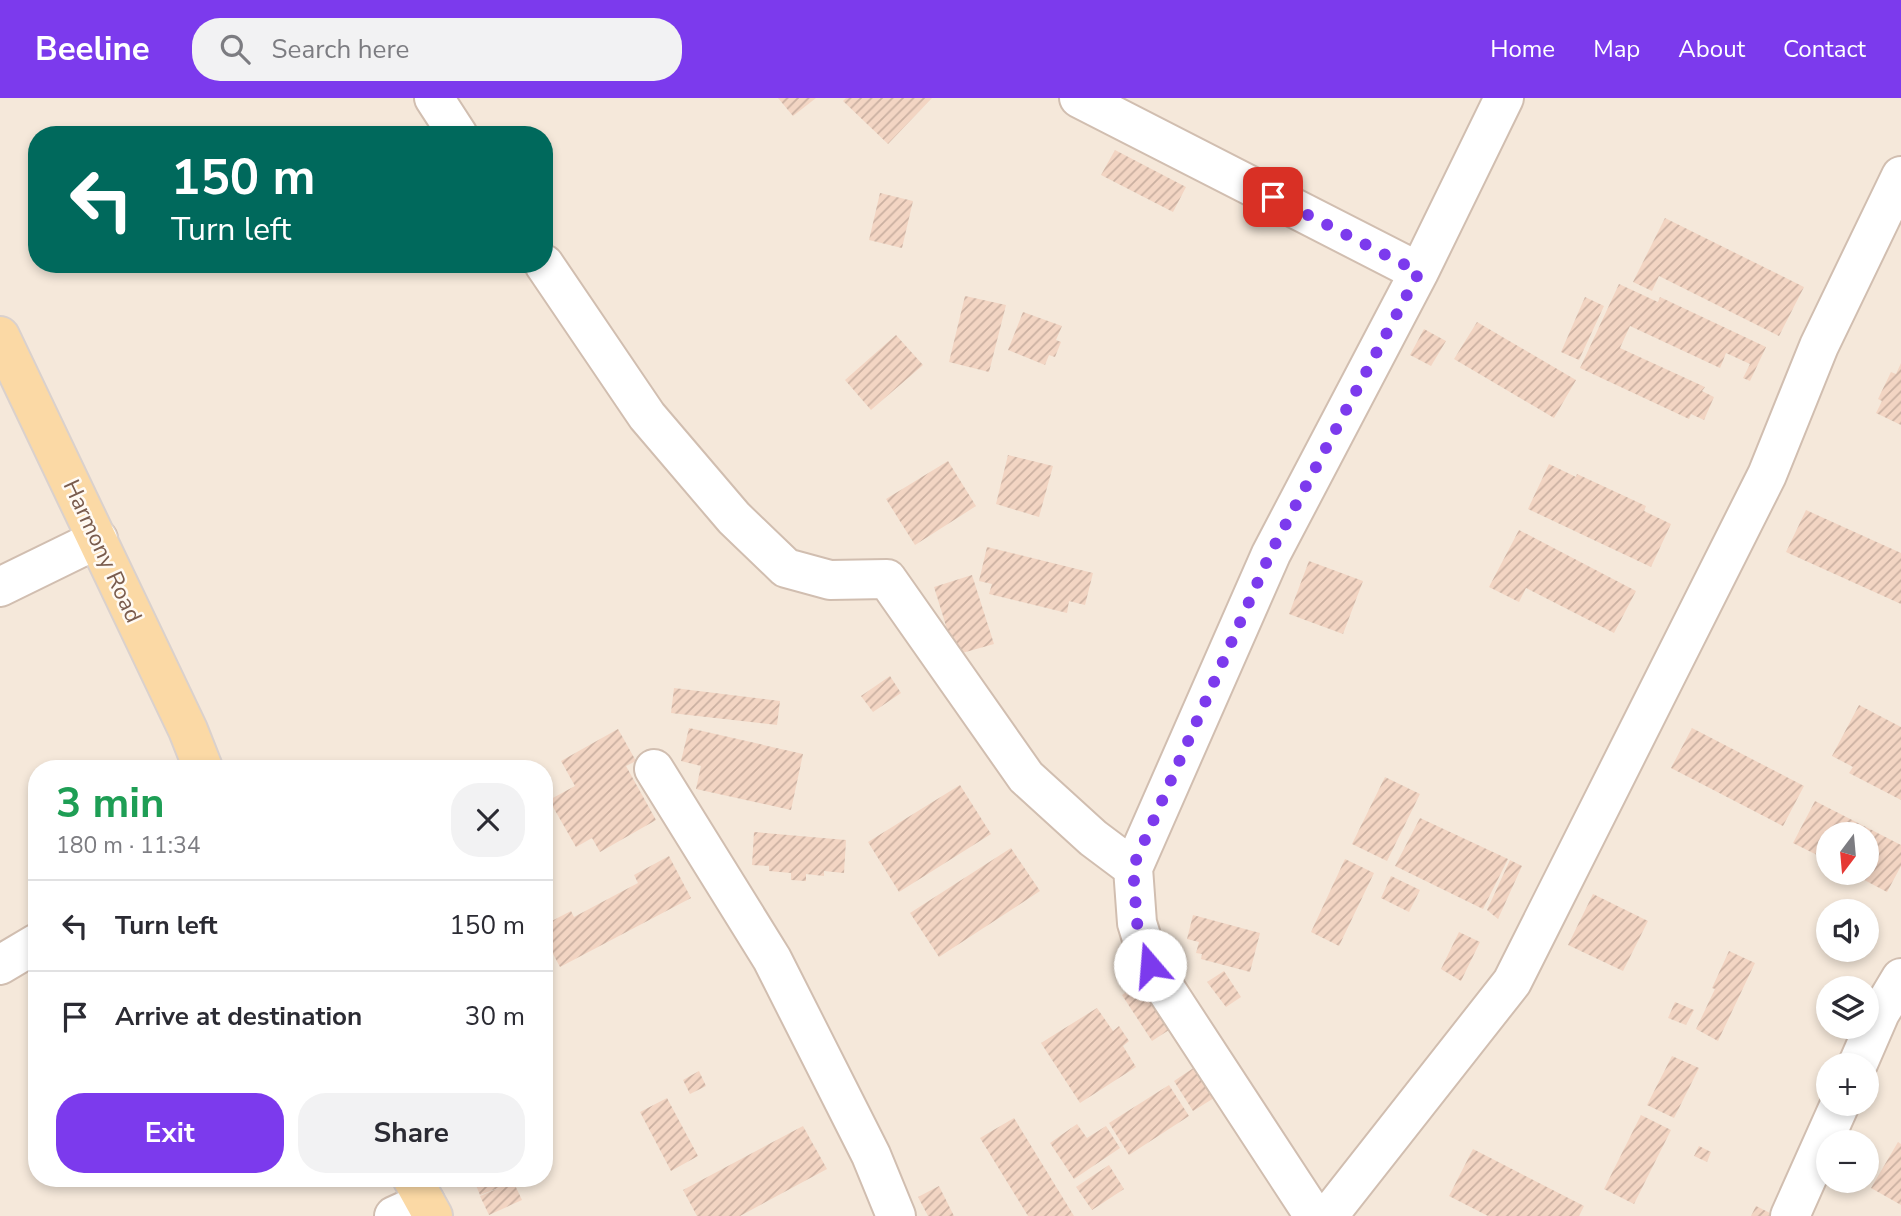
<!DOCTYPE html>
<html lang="en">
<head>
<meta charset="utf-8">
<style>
	body { margin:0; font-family:"Nunito Sans",sans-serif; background:#f2f2f3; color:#2b2b33; height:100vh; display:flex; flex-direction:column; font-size:26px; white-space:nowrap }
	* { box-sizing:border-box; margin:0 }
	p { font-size:23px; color:#7c7c81 }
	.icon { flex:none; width:38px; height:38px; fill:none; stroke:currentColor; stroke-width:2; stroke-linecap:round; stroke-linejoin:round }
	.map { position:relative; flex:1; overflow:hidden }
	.sheet { position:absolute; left:28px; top:662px; width:525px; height:427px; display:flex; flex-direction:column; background:#fff; border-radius:28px; box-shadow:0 4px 10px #0003 }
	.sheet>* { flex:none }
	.hud { position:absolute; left:28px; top:28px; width:525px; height:147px; border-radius:28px; box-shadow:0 4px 10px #0003; background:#00695c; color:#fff; overflow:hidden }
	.needle { width:46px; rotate:196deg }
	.fabs { position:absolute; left:1816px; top:724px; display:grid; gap:14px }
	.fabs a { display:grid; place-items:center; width:63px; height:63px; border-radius:50%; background:#fff; box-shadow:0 4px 10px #0003; font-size:35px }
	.pin { position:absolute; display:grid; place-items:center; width:60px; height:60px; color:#fff; margin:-30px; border-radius:14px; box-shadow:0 4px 10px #0006 }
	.me { position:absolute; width:77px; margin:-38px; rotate:342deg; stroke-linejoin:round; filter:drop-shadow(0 0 5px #0008) }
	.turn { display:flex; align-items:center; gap:24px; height:147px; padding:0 28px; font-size:32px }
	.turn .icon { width:91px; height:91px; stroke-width:2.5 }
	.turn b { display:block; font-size:49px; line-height:60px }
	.round { display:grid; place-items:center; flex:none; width:74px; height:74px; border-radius:28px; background:#f2f2f3 }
	.overview { display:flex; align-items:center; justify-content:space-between; height:119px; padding:0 28px }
	h1 { font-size:42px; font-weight:700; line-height:52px; color:#1e9e55 }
	.button { display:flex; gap:14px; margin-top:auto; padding:14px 28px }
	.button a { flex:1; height:80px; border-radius:28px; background:#7c3aed; color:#fff; font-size:28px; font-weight:700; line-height:80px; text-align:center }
	.button a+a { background:#f2f2f3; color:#2b2b33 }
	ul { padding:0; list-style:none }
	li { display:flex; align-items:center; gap:21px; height:91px; padding:0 28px; border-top:2px solid #e1e1e2 }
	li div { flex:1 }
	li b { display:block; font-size:26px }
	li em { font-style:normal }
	header { display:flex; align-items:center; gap:42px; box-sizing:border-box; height:98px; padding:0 35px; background:#7c3aed; color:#fff }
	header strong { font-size:33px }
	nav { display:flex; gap:38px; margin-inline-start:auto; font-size:24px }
	.search { width:490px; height:63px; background:#f2f2f3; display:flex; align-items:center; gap:18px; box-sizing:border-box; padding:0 24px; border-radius:28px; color:#7c7c81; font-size:26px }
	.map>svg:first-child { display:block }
</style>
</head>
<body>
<header>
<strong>Beeline</strong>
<div class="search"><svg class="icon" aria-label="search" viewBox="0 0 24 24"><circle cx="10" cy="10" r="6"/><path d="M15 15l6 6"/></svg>Search here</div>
<nav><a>Home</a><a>Map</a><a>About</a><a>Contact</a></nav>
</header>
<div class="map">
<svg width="1901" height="1118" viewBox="0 0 1901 1118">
	<defs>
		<pattern id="building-hatch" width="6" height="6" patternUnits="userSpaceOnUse" patternTransform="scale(1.75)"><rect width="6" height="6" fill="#f3d5c3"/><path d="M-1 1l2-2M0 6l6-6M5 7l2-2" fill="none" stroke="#cab0a1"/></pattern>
	</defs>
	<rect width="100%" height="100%" fill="#fdf6ec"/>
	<path fill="#f5e8da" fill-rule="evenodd" d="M0,0H1901V1118H0ZM37,37H544V166H37ZM37,670H544V1080H37ZM1829,737H1867V775H1829ZM1829,814H1867V852H1829ZM1829,891H1867V929H1829ZM1829,968H1867V1006H1829ZM1829,1045H1867V1083H1829Z"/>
	<path fill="url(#building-hatch)" d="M778,0H816L793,18Z
		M846,0H932L888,46L843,3Z
		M1115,52L1186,89L1173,114L1101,77Z
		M880,95L913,103L902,150L869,142Z
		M1665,120L1804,189L1779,238L1659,178L1652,193L1633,184Z
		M1619,186L1658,204L1660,199L1766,249L1750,283L1743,280L1750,266L1726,255L1720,270L1630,228L1620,250L1705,289L1702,293L1714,299L1704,322L1691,316L1689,321L1580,270Z
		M965,198L1006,207L989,274L949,264Z
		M1585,199L1604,208L1579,262L1561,254Z
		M1023,214L1062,228L1056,242L1061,244L1055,259L1049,257L1045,267L1008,252Z
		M1477,224L1576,282L1554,320L1454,261Z
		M1424,231L1446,243L1431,268L1410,257Z
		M896,237L923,267L871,312L845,282Z
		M1901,265V327L1876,315L1882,303L1878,301L1891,274L1896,276Z
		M1008,357L1053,368L1039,419L996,406Z
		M948,363L976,408L915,447L886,401Z
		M1549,366L1576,379L1577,376L1646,408L1644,413L1671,426L1651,469L1528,411Z
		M1806,412L1901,455V506L1786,454Z
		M1519,432L1636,493L1614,535L1526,490L1519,504L1489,489Z
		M987,449L1093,475L1085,507L1069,503L1067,515L989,496L992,486L979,483Z
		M1309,463L1363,483L1343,536L1289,516Z
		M972,477L994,546L955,557L934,489Z
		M890,578L901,595L873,614L861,598Z
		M674,590L780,603L777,627L671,615Z
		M1859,607L1901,629V702L1849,675L1853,669L1832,658Z
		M689,630L803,656L791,712L696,691L701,668L681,663Z
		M1692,630L1804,688L1783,728L1671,670Z
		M618,631L636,663L626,668L656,722L600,754L592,740L576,749L549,702L575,688L561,663Z
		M1385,679L1420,696L1387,763L1352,746Z
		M960,687L991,736L899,794L868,744Z
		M1815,703L1901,747V768L1887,794L1851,775H1867V737H1829V763L1793,745Z
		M1420,720L1508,761L1483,811L1395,768Z
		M754,734L846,742L844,775L824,773V778L806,776V783L791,782V775L769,773V768L752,767Z
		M1011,750L1040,793L939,859L910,815Z
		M669,758L691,800L560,869L544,839V827L571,813L574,819L638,785L634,777Z
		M1345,761L1374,775L1339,848L1311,834Z
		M1510,762L1522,768L1498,821L1487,812Z
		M1391,778L1420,792L1409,814L1381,800Z
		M1593,796L1648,823L1623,873L1568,847Z
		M1193,817L1260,835L1250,874L1201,861L1202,856L1196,855L1199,844L1187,841Z
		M1459,834L1480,844L1461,883L1441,871Z
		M1729,853L1755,865L1718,943L1696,931L1715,891L1712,890Z
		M1224,873L1241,899L1226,909L1207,884Z
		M1138,886L1169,932L1152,943L1122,897Z
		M1675,904L1694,912L1686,927L1668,920Z
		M1097,910L1113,933L1119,928L1129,943L1123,948L1136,969L1080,1005L1041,945Z
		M1672,958L1699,970L1674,1020L1647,1007Z
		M1195,969L1214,1000L1193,1013L1174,983Z
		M699,973L706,988L690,996L683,982Z
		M1169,987L1189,1018L1129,1057L1109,1025Z
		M667,1000L698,1058L671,1073L640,1014Z
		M1641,1017L1671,1032L1634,1106L1604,1091Z
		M1014,1020L1074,1118H1028L980,1040Z
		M1077,1026L1087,1040L1106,1028L1120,1050L1074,1081L1050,1045Z
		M803,1028L827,1071L740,1118H697L683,1092Z
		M1898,1044L1901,1046V1107L1871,1090Z
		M1699,1048L1711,1054L1707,1064L1694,1058Z
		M1473,1051L1584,1108L1579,1118H1488L1449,1098Z
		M1109,1067L1124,1091L1092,1112L1076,1089Z
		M473,1080H520L513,1083L522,1102L489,1117L480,1098L506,1087L480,1097Z
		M939,1088L954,1118H928L918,1099Z
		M1756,1108L1772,1116L1771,1118H1751Z"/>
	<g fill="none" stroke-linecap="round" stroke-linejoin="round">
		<defs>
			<path id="minor" d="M434,0L458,37
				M1079,0L1419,174
				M544,166L647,318L734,420L786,470L830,482L887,481L1026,679L1093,740L1133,770
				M0,489L98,441
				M654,671L772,861L871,1057L896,1118
				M0,867L37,845
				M1857,968L1880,915L1901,880
				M394,1118L425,1104
				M1314,1118L1150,867L1137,825L1133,770L1271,456L1419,174L1504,0
				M1328,1118L1512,884L1767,377L1819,248L1901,78
				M1790,1118L1840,1006"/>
			<path id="major" d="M0,238L188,632L203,670
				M412,1080L433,1118"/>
		</defs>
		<use href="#minor" stroke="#d1beb0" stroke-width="42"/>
		<use href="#major" stroke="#dad1cd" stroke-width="42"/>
		<use href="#minor" stroke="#fff" stroke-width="38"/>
		<use href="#major" stroke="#fbd9a5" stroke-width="38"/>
	</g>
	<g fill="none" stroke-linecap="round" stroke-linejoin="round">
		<path stroke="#7c3aed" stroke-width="12" stroke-dasharray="0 21.6" d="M1150,867L1137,825L1133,769L1270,456L1419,174L1273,99"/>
	</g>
	<g text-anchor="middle" stroke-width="5" stroke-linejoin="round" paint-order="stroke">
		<g font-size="23" fill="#7a5c4d" stroke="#fffaf3">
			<text transform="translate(103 453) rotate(65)" y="8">Harmony Road</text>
		</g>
	</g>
</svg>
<div class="fabs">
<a><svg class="needle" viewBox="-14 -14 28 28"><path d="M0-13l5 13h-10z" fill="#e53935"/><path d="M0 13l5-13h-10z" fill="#7c7c81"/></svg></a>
<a><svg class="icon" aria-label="sound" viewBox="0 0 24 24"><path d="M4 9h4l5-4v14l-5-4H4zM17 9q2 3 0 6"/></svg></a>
<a><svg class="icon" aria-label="layers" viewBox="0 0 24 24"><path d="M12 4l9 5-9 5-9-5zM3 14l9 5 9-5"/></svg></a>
<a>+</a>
<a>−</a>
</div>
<div class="pin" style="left:1273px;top:99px;background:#d93025"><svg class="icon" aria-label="arrive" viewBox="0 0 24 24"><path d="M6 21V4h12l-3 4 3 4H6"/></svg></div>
<svg class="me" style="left:1150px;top:867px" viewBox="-20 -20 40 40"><circle r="19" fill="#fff"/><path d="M0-13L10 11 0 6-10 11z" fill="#7c3aed"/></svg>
<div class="hud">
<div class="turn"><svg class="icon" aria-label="left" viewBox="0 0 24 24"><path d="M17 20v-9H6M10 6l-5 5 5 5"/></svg><div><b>150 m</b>Turn left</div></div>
</div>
<section class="sheet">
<div class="overview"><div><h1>3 min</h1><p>180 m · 11:34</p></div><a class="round"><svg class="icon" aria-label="close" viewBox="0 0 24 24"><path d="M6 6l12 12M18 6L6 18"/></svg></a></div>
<ul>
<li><svg class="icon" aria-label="left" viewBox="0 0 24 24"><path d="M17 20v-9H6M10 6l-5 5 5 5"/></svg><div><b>Turn left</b></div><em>150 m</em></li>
<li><svg class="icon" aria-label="arrive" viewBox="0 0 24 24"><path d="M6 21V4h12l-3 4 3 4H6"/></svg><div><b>Arrive at destination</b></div><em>30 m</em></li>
</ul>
<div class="button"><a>Exit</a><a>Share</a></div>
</section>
</div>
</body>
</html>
